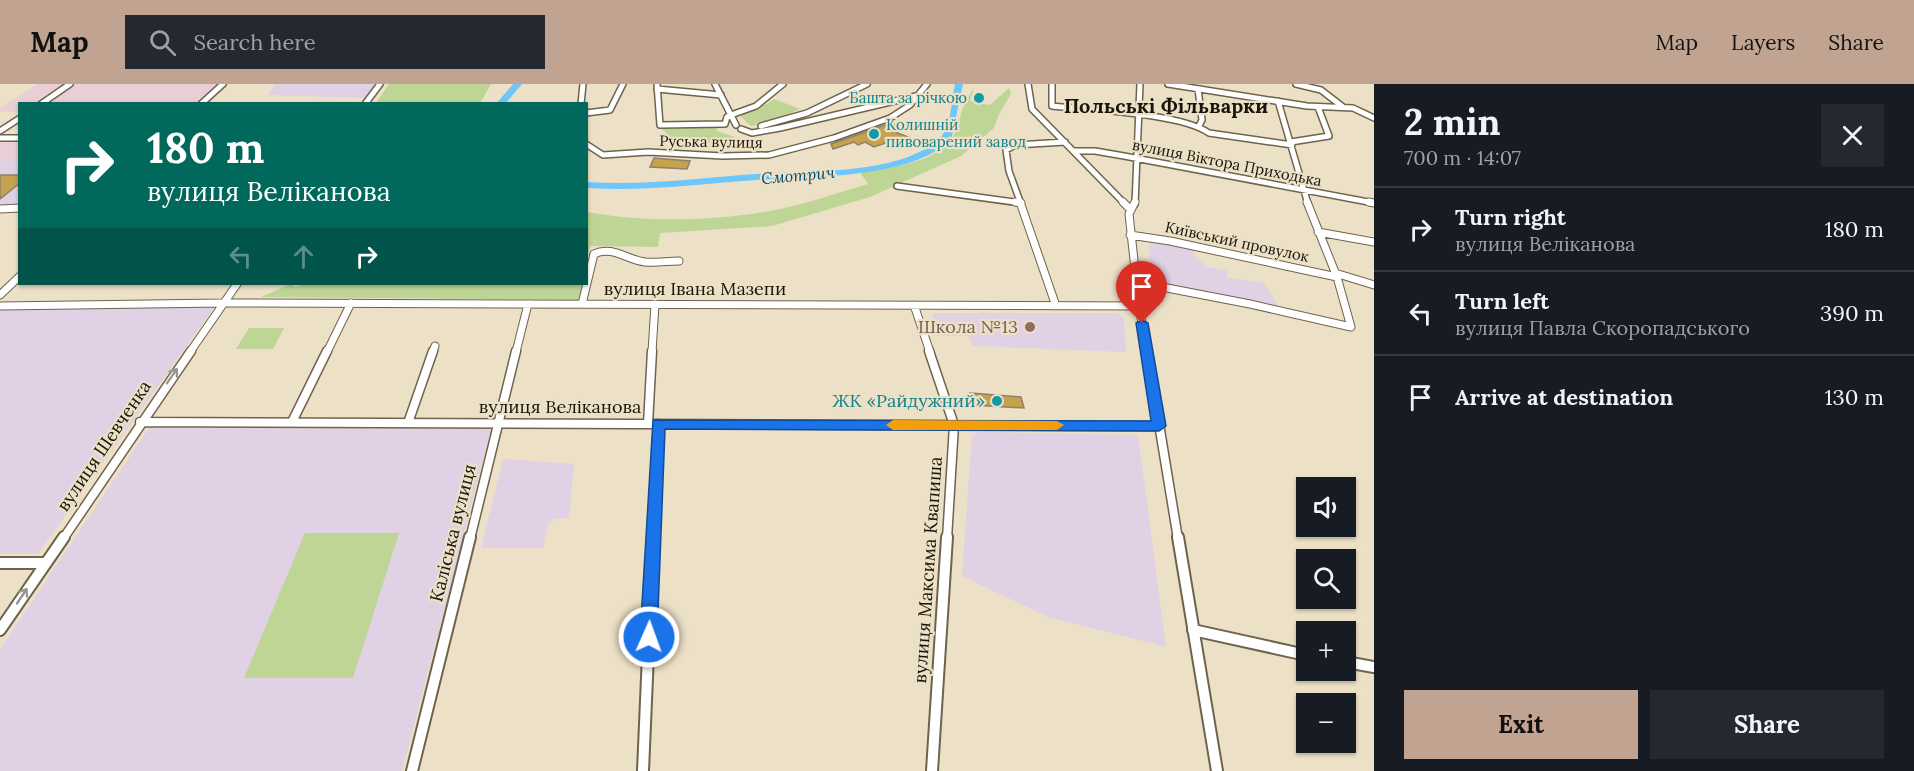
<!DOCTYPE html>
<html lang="en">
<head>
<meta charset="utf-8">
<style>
	body { margin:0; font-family:Lora,serif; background:#242831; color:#f1f3f6; height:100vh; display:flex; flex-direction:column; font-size:22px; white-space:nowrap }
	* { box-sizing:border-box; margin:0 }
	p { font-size:20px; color:#9ea1a6 }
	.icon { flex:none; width:33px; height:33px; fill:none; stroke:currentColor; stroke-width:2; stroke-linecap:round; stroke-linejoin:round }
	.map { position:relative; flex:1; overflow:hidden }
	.details { display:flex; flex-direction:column; background:#171b24; width:540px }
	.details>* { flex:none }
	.top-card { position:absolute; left:18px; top:18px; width:570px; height:183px; border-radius:0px; box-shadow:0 2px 4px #0004; background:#00695c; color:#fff; overflow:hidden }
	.fabs { position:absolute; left:1296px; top:393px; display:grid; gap:12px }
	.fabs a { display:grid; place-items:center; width:60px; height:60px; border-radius:0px; background:#171b24; box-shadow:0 2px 4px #0004; font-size:30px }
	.pin { position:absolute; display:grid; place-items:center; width:51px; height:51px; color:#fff; margin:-62px -26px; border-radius:50% 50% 50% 0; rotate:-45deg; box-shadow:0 0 6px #0007 }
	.pin .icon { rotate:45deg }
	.me { position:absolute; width:66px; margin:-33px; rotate:2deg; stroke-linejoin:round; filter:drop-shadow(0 0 4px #0008) }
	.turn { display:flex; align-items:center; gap:21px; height:126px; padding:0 30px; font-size:27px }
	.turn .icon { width:78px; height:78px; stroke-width:2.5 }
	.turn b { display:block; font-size:42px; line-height:51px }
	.lanes { display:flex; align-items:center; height:57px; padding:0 30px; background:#0003; justify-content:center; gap:30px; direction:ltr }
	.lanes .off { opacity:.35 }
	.round { display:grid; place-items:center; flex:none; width:63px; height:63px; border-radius:0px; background:#242831 }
	.head { display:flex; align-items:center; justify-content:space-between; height:102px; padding:0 30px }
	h1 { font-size:36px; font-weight:800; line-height:45px }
	.action { display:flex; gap:12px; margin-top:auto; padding:12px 30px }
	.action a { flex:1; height:69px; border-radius:0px; background:#c1a392; color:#111; font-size:24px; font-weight:800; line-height:69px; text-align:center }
	.action a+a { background:#242831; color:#f1f3f6 }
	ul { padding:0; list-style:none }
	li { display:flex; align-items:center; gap:18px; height:84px; padding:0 30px; border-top:2px solid #363941 }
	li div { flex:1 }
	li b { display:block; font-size:22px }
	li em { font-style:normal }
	header { display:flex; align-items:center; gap:36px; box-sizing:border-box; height:84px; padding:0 30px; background:#c1a392; color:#111 }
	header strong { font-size:28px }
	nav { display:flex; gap:33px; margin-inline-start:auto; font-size:21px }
	.search { width:420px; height:54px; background:#242831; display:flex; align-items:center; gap:15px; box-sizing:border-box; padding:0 21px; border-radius:0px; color:#9ea1a6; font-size:22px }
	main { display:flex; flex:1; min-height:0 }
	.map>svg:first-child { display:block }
</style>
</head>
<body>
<header>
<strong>Map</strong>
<div class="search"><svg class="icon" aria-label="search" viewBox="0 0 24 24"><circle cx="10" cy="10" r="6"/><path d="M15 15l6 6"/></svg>Search here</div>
<nav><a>Map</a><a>Layers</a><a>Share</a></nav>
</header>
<main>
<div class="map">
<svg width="1374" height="687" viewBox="0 0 1374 687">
	<rect width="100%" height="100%" fill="#ece0c6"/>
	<path fill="#e9cfd5" d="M37,0H67L37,19L20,20L19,28L0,27V24Z
		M75,0H220L198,19L48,18Z
		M0,57H19V74H11L0,80Z"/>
	<path fill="#e0d1e4" d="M275,0H376L365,14L268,11Z
		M11,74H19V121H0V80Z
		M1149,156L1194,164V171L1207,183L1226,186L1228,194L1264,199L1280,224L1151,199Z
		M215,222L38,470H0V225Z
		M932,229H1118L1124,234L1126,268L973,262L969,252H937Z
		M149,344L491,345L402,687H0V565Z
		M979,348L1138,351L1166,563L1048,533L962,492L972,350Z
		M503,375L574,380L569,434L554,435L548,440L543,464H481Z"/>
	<path fill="#bed595" d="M389,0H491L480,19H376Z
		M974,3L970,17L990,21L1009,4L1011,10L999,30L994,44L961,72L870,113L772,142L660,149L658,163L590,162L587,178V128C647,139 714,137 775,126C806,120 837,109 868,100L860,88C891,83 941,80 956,47C959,40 960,31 963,24C966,17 970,10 974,3Z
		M774,15L800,25L780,34L755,39L757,41L751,42L737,29L738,27L767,20Z
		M657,42H716L717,47L735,53C717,63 685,58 666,53V48Z
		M291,200L295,203L305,200H582L579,216L261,213Z
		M249,244H284L273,265H236Z
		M305,449H399L353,594H244Z"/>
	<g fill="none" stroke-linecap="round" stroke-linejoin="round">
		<path fill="#6ec7f9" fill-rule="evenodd" d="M513,0H522L505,20H496Z
			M955,0H963L952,52C922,95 804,93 756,96C699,100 644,108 586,104V98C644,102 699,94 756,90C809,86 895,92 938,56C952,45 951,16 955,0Z"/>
	</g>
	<path fill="#c6a24e" stroke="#8c826a" stroke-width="1.5" d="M891,39L904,44L895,48L913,55L906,60L894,56L874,63L865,58L858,61L854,58L833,65L831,60Z
		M654,74L690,77L687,85L650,83Z
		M0,91H20V99L0,115Z
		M970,309L1021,313L1024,324L972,321Z"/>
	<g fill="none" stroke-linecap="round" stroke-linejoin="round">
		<defs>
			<path id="minor-far3" d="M657,0L660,41L725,40L727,33L731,31
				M715,0L736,41
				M1028,0L1032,25L1125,120
				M1052,0V22C1090,26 1180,29 1209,49L1292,61
				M1168,0L1307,22L1353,24L1374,34
				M1296,0L1321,6L1343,23
				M657,5L721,11
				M1198,5L1202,36L1199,42
				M1278,17L1308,120
				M41,20L70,0
				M201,20L223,0
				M365,20L380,0
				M581,20L583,0
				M586,29L610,26L623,0
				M731,31L756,22L783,0
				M761,42L807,29L867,0
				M741,45L752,49L780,44L916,12
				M0,47L20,34
				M0,54H20
				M1291,58L1329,52L1318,23
				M586,60L603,71L648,68L723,72L769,71L834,54L890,34L910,21L927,0
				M1075,67H1095L1124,72L1374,119
				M897,102L1021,119
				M1021,120L1009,87L1006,66L1015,61L1065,58
				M1135,120L1140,0"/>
			<path id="minor-far2" d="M1015,118L1021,119
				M1020,118L1056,222
				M1123,118L1131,126
				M1135,118L1129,130L1139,222L1147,268
				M1369,118L1374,119
				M0,125L20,124
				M1318,148L1374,158
				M1130,151L1170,157L1337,193
				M1335,189L1374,201
				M1136,198L1250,220L1351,243L1337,193L1307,118
				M0,211L20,192
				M582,220L594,170C612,161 627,176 645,178C656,179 668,177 679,177
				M914,221L930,268
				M0,222L222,219L1139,222
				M190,268L237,200
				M327,268L351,219
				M433,268L435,262
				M516,268L528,220
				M652,268L655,220"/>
			<path id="minor-far1" d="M929,267L954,341L947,455
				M1147,267L1178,455
				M140,338L1159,342
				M292,338L327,267
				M408,339L433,267
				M648,340L652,267
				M63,455L191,267
				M470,455L516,267
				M653,455L658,340"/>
			<path id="minor" d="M1178,453L1217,687
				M0,479H45
				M0,546L64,453
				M1193,546L1306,571
				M1346,578L1374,583
				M412,687L470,453
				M643,687L653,453
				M932,687L947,453"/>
		</defs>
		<use href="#minor-far3" stroke="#6e634c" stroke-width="8"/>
		<use href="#minor-far2" stroke="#6e634c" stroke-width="9"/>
		<use href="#minor-far1" stroke="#6e634c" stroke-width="11"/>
		<use href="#minor" stroke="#6e634c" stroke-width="14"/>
		<use href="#minor-far3" stroke="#fff" stroke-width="5"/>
		<use href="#minor-far2" stroke="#fff" stroke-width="7"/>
		<use href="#minor-far1" stroke="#fff" stroke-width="8"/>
		<use href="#minor" stroke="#fff" stroke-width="10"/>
	</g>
	<defs><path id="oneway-shaft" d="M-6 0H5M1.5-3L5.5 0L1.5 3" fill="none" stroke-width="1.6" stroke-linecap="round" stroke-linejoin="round" transform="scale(1.5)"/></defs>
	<g stroke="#989691">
		<use href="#oneway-shaft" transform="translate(172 292) rotate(-55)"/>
		<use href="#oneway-shaft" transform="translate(22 512) rotate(-56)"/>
	</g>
	<path fill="#1a73e8" stroke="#114b97" stroke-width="1.5" d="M1142,236L1148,239L1166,342L1159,347L665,345L657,553L655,559L649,561L643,559L640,553L653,336L1151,337L1136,239Z"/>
	<path fill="#f59e0b" d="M893,336L1057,337L1064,341L1057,346H893L886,341Z"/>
	<g fill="#0f9aa8" stroke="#ece0c6" stroke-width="2">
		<circle cx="979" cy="14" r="6"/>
		<circle cx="874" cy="50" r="6"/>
		<circle cx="997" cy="317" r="6"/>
	</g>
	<circle fill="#8d6e63" stroke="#ece0c6" stroke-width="2" cx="1030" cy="243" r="6"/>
	<g text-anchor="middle" stroke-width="4.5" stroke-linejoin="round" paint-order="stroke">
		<g font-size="15" fill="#0d838f" stroke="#ece0c6" text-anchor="end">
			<text x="967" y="19">Башта за річкою</text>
			<text x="886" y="46" text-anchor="start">Колишній<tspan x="886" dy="17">пивоварений завод</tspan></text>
		</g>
		<g font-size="15" fill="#19150b" stroke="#ece0c6">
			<text transform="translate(711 58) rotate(1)" y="5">Руська вулиця</text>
			<text transform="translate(1227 79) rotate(11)" y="5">вулиця Віктора Приходька</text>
			<text transform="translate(1237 158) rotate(12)" y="5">Київський провулок</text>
		</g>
		<g font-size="16" font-style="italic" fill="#004d6d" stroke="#ece0c6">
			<text transform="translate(798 91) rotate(-5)" y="6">Смотрич</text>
		</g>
		<g font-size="18" fill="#19150b" stroke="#ece0c6">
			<text x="695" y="211">вулиця Івана Мазепи</text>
			<text x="560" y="329">вулиця Веліканова</text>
			<text transform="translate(104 362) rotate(-56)" y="6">вулиця Шевченка</text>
			<text transform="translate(453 449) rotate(-76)" y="6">Каліська вулиця</text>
			<text transform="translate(928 486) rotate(-86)" y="6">вулиця Максима Квапиша</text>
		</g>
		<g font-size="18" fill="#785e54" stroke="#ece0c6" text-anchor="end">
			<text x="1018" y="249">Школа №13</text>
		</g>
		<g font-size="18" fill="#0d838f" stroke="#ece0c6" text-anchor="end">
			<text x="985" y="323">ЖК «Райдужний»</text>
		</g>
		<g font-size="20" font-weight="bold" fill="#19150b" stroke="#ece0c6">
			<text x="1166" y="29">Польські Фільварки</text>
		</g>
	</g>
</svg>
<div class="fabs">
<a><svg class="icon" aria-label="sound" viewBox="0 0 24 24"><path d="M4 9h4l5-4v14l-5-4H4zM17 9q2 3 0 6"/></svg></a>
<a><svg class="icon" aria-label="search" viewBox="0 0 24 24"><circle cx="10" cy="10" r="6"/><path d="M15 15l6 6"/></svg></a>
<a>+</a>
<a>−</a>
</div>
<div class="pin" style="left:1142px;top:239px;background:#d93025"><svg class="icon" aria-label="arrive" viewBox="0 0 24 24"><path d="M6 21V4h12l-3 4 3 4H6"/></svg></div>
<svg class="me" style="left:649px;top:553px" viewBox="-20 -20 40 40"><circle r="17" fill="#1a73e8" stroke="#fff" stroke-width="3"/><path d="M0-11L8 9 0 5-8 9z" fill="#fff"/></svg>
<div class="top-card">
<div class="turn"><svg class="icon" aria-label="right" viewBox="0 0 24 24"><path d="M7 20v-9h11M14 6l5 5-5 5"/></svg><div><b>180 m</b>вулиця Веліканова</div></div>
<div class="lanes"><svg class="icon off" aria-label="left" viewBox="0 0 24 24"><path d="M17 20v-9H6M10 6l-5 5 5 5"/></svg><svg class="icon off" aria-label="ahead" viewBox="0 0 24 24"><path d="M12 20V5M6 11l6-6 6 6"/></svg><svg class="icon" aria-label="right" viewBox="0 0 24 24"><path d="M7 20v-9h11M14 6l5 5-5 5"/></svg></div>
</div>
</div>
<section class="details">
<div class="head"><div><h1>2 min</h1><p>700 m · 14:07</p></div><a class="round"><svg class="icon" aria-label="close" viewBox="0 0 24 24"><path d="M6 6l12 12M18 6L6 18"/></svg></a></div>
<ul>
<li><svg class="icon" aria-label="right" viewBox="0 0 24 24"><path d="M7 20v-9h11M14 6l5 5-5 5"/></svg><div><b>Turn right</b><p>вулиця Веліканова</p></div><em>180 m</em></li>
<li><svg class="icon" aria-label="left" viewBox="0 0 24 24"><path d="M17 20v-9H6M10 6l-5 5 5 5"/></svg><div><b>Turn left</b><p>вулиця Павла Скоропадського</p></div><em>390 m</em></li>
<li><svg class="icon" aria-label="arrive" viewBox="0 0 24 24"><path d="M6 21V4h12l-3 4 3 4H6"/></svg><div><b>Arrive at destination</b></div><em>130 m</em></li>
</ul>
<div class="action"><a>Exit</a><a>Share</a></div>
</section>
</main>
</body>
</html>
